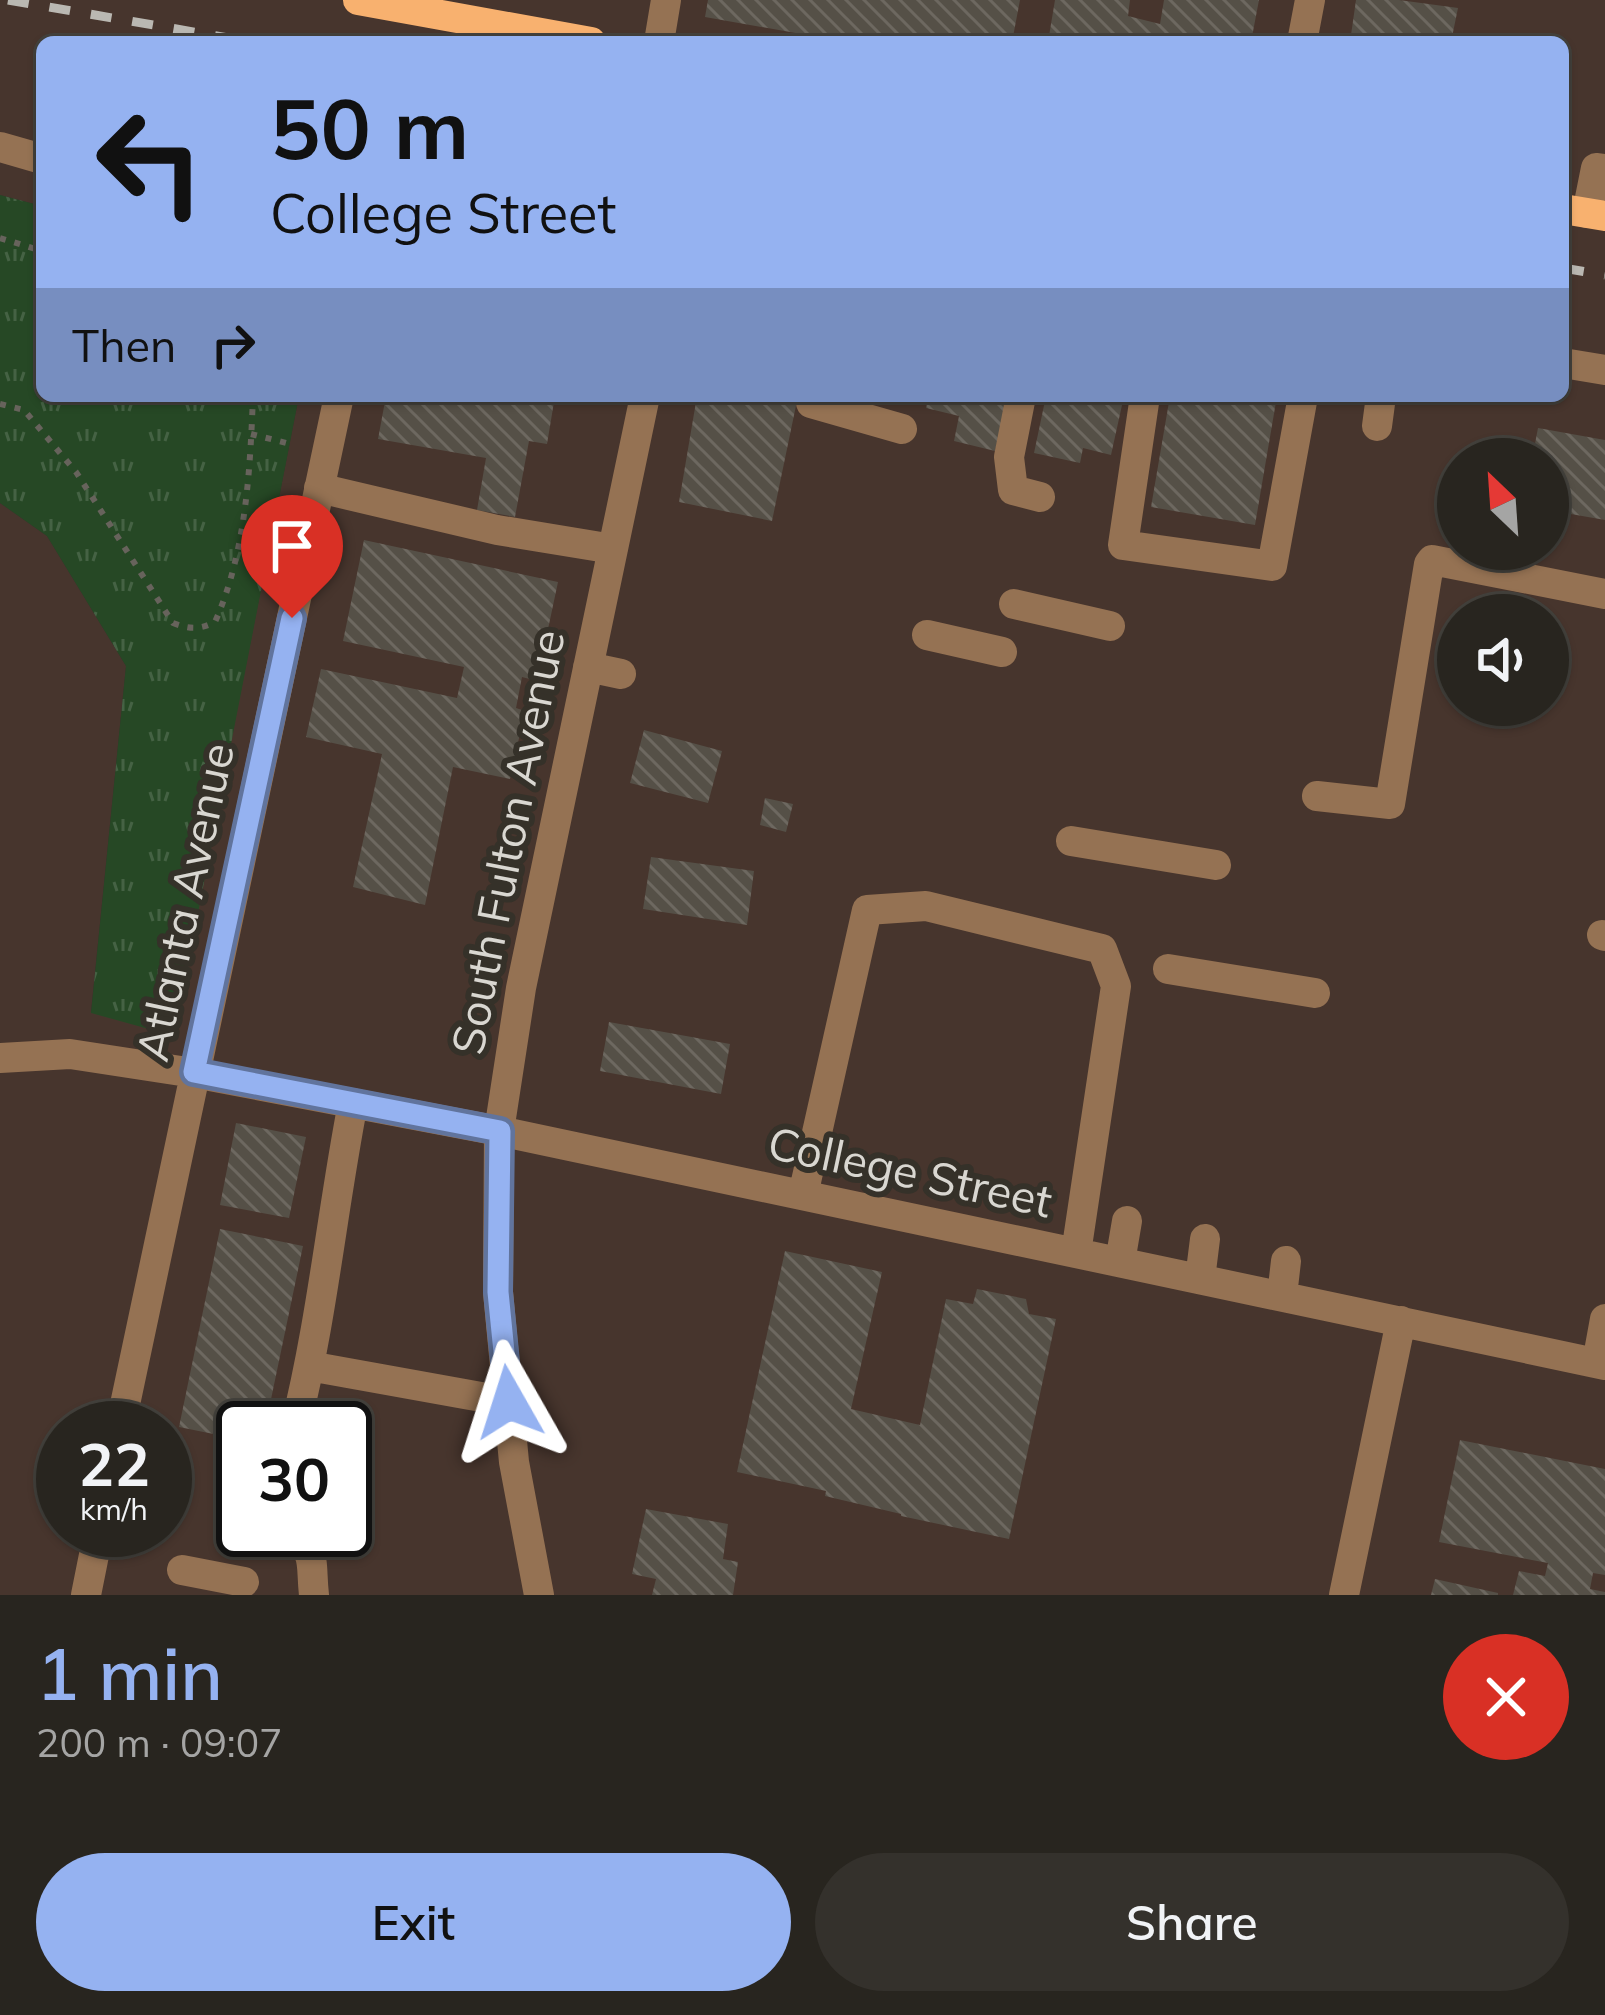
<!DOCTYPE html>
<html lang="en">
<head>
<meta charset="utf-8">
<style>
	body { margin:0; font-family:Mulish,sans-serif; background:#34312c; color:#f1f3f6; height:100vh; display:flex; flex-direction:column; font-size:45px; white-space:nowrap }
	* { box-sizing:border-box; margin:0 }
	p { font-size:39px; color:#a5a5a4 }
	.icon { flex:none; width:66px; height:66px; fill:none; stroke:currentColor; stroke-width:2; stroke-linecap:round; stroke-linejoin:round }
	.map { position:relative; height:1595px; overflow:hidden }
	.side { display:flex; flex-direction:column; background:#28251f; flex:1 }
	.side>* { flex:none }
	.banner { position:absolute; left:36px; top:36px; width:1533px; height:366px; border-radius:18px; box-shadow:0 3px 9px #0004,0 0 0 3px #44423d; background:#95b2f1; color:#111; overflow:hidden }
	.needle { width:78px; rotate:335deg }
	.tools { position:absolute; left:1437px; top:438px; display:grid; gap:24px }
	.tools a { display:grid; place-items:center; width:132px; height:132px; border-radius:50%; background:#28251f; box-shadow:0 3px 9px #0004,0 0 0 3px #44423d; font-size:60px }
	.speed { position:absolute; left:36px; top:1401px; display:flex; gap:24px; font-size:60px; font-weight:700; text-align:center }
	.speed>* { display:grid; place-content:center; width:156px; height:156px; border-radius:50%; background:#28251f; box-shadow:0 3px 9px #0004,0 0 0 3px #44423d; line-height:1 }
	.speed small { font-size:30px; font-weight:400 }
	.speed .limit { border:6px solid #111; border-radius:18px; background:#fff; color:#111 }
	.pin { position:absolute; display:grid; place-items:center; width:102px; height:102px; color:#fff; margin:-123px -51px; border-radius:50% 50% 50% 0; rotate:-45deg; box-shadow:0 0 12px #0007 }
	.pin .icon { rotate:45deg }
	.me { position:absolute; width:132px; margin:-66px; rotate:354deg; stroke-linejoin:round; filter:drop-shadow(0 0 9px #0008) }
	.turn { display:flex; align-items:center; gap:42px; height:252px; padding:0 36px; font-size:54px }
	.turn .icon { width:156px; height:156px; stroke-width:2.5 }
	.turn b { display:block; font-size:84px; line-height:102px }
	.then { display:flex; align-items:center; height:114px; padding:0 36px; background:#0003; gap:24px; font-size:45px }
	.round { display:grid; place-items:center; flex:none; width:126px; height:126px; border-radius:63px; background:#34312c }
	.overview { display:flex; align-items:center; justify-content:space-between; height:204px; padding:0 36px }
	h1 { font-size:72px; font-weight:600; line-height:90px; color:#95b2f1 }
	.primary-button { display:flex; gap:24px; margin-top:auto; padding:24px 36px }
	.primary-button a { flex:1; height:138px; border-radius:72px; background:#95b2f1; color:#111; font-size:48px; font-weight:600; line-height:138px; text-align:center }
	.primary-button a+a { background:#34312c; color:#f1f3f6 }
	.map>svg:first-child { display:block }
</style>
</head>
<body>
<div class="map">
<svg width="1605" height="1595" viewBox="0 0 1605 1595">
	<defs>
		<pattern id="park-tufts" width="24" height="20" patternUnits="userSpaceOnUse" patternTransform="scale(3)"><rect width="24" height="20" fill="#264825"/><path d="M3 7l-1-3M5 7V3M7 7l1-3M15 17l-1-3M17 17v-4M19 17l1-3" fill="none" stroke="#456244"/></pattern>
		<pattern id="building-back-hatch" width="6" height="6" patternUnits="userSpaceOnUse" patternTransform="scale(3)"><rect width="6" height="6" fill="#555047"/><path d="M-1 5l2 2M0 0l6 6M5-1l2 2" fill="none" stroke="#6d6860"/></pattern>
	</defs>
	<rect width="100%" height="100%" fill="#353129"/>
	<path fill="#47352d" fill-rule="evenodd" d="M0,0H1605V1595H0V503L47,536L126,666L91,1012L173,1035L299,396H1563V42H42V206L0,195ZM1458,459H1548V549H1458ZM1458,615H1548V705H1458ZM63,1428H165V1530H63ZM243,1428H345V1530H243Z"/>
	<path fill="url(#park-tufts)" d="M0,195L42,206V396H299L174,1036L91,1013L126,666L47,536L0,503Z"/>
	<path fill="url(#building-back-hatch)" d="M708,0H1020L1012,42H846L705,17Z
		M1055,0H1130L1128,16L1160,24L1164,0H1259L1251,42H1048Z
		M1356,0H1399L1458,8L1451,42H1350Z
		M386,396H555L547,444L529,441L515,517L477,510L486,458L378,439Z
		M697,396H798L772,521L679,502Z
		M929,396H1008L995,451L954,441L959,416L926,408Z
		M1046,396H1124L1111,455L1083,448L1080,463L1034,453Z
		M1170,396H1277L1255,525L1151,507Z
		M1538,428L1605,440V520L1548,510V459H1532Z
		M364,540L558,582L537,681L522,677L516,708L525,711L510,779L453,767L425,905L353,887L382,754L306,737L321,669L457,698L464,667L343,641Z
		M644,730L722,751L708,803L630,783Z
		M765,798L793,804L786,832L760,825Z
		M651,857L754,871L747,925L643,909Z
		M609,1022L730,1044L721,1094L600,1071Z
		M236,1123L306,1137L289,1218L220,1205Z
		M220,1229L303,1246L265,1428H243V1440L179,1427Z
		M785,1251L882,1272L851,1409L920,1425L946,1299L973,1304L977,1289L1026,1299L1029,1314L1056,1319L1009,1539L901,1516V1514L825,1496L826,1491L737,1472Z
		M1460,1440L1605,1469V1575L1593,1573L1590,1589L1605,1592V1595H1513L1519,1571L1545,1576L1548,1563L1439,1542Z
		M646,1509L728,1524L723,1559L738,1562L733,1595H652L656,1579L632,1574Z
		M1435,1579L1498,1593V1595H1431Z"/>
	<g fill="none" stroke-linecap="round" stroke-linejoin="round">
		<path stroke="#67635c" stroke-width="6" stroke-dasharray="6 9" stroke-linecap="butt" d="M0,238L42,251
			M0,404L24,410L76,472L173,623C189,629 199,630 215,622C246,552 250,472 253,396
			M251,434L290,444"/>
		<path stroke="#957253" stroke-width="30" d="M659,42L666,0
			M1302,42L1310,0
			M0,147L42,159
			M1587,213L1596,168L1605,169
			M1563,363L1605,370
			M812,396L811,403L902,429
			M1021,396L1009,457L1013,490L1040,497
			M1145,396L1123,545L1272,566L1303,396
			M1377,426L1381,396
			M319,488L497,530L613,549
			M1014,604L1110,626
			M927,635L1002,652
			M588,667L621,674
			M1317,796L1390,804L1429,564L1432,560L1605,594
			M1071,841L1216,865
			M1602,935L1605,936
			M1168,969L1315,993
			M0,1058L70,1054L194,1073L499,1131L1605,1365
			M803,1195L867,910L926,906L1102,949L1116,986L1076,1253
			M1120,1262L1127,1221
			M1200,1279L1205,1239
			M1282,1296L1286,1261
			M1597,1363L1605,1319
			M309,1366L509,1402
			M120,1428L339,396
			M295,1428C322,1321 332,1211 353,1103
			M290,1530C318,1558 310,1558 314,1595
			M182,1570L244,1582
			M86,1595L99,1530
			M539,1595L514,1462L498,1292L499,1131L521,988L645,396
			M1344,1595L1401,1321"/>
		<path stroke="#f8b16f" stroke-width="30" d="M358,0L591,42
			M1563,209L1605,216"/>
		<path stroke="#bab8b2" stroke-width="9" stroke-dasharray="21 21" stroke-linecap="butt" d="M8,0L252,42
			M1563,268L1605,275"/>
	</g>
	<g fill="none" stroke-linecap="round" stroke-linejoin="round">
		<defs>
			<path id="route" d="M292,618L194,1072L500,1131L498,1292L509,1402"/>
		</defs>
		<use href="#route" stroke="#61749d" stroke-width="30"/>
		<use href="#route" stroke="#95b2f1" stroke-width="21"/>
	</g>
	<g text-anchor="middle" stroke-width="12" stroke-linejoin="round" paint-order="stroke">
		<g font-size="45" fill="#d9d7d1" stroke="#353129">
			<text transform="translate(508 842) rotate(-79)" y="16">South Fulton Avenue</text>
			<text transform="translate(185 902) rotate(-78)" y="16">Atlanta Avenue</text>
			<text transform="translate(910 1172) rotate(12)" y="16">College Street</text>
		</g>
	</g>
</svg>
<div class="tools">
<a><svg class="needle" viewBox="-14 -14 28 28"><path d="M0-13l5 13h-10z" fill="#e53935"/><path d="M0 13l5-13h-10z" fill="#a5a5a4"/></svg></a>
<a><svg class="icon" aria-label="sound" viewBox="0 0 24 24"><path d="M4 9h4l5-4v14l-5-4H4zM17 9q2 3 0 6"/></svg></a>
</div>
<div class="speed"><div>22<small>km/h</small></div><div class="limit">30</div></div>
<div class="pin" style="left:292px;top:618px;background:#d93025"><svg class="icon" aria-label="arrive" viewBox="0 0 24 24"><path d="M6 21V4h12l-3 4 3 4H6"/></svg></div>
<svg class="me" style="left:509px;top:1402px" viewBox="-20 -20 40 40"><path d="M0-17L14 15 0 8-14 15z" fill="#95b2f1" stroke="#fff" stroke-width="4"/></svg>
<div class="banner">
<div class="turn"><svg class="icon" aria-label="left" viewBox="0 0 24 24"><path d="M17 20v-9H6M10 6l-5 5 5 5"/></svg><div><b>50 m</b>College Street</div></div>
<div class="then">Then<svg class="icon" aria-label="right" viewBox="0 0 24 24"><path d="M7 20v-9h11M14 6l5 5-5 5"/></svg></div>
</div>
</div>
<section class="side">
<div class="overview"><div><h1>1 min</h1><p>200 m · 09:07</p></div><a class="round" style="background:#d93025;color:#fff"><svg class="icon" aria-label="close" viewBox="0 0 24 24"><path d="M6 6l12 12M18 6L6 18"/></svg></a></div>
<div class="primary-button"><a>Exit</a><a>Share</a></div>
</section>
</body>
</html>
